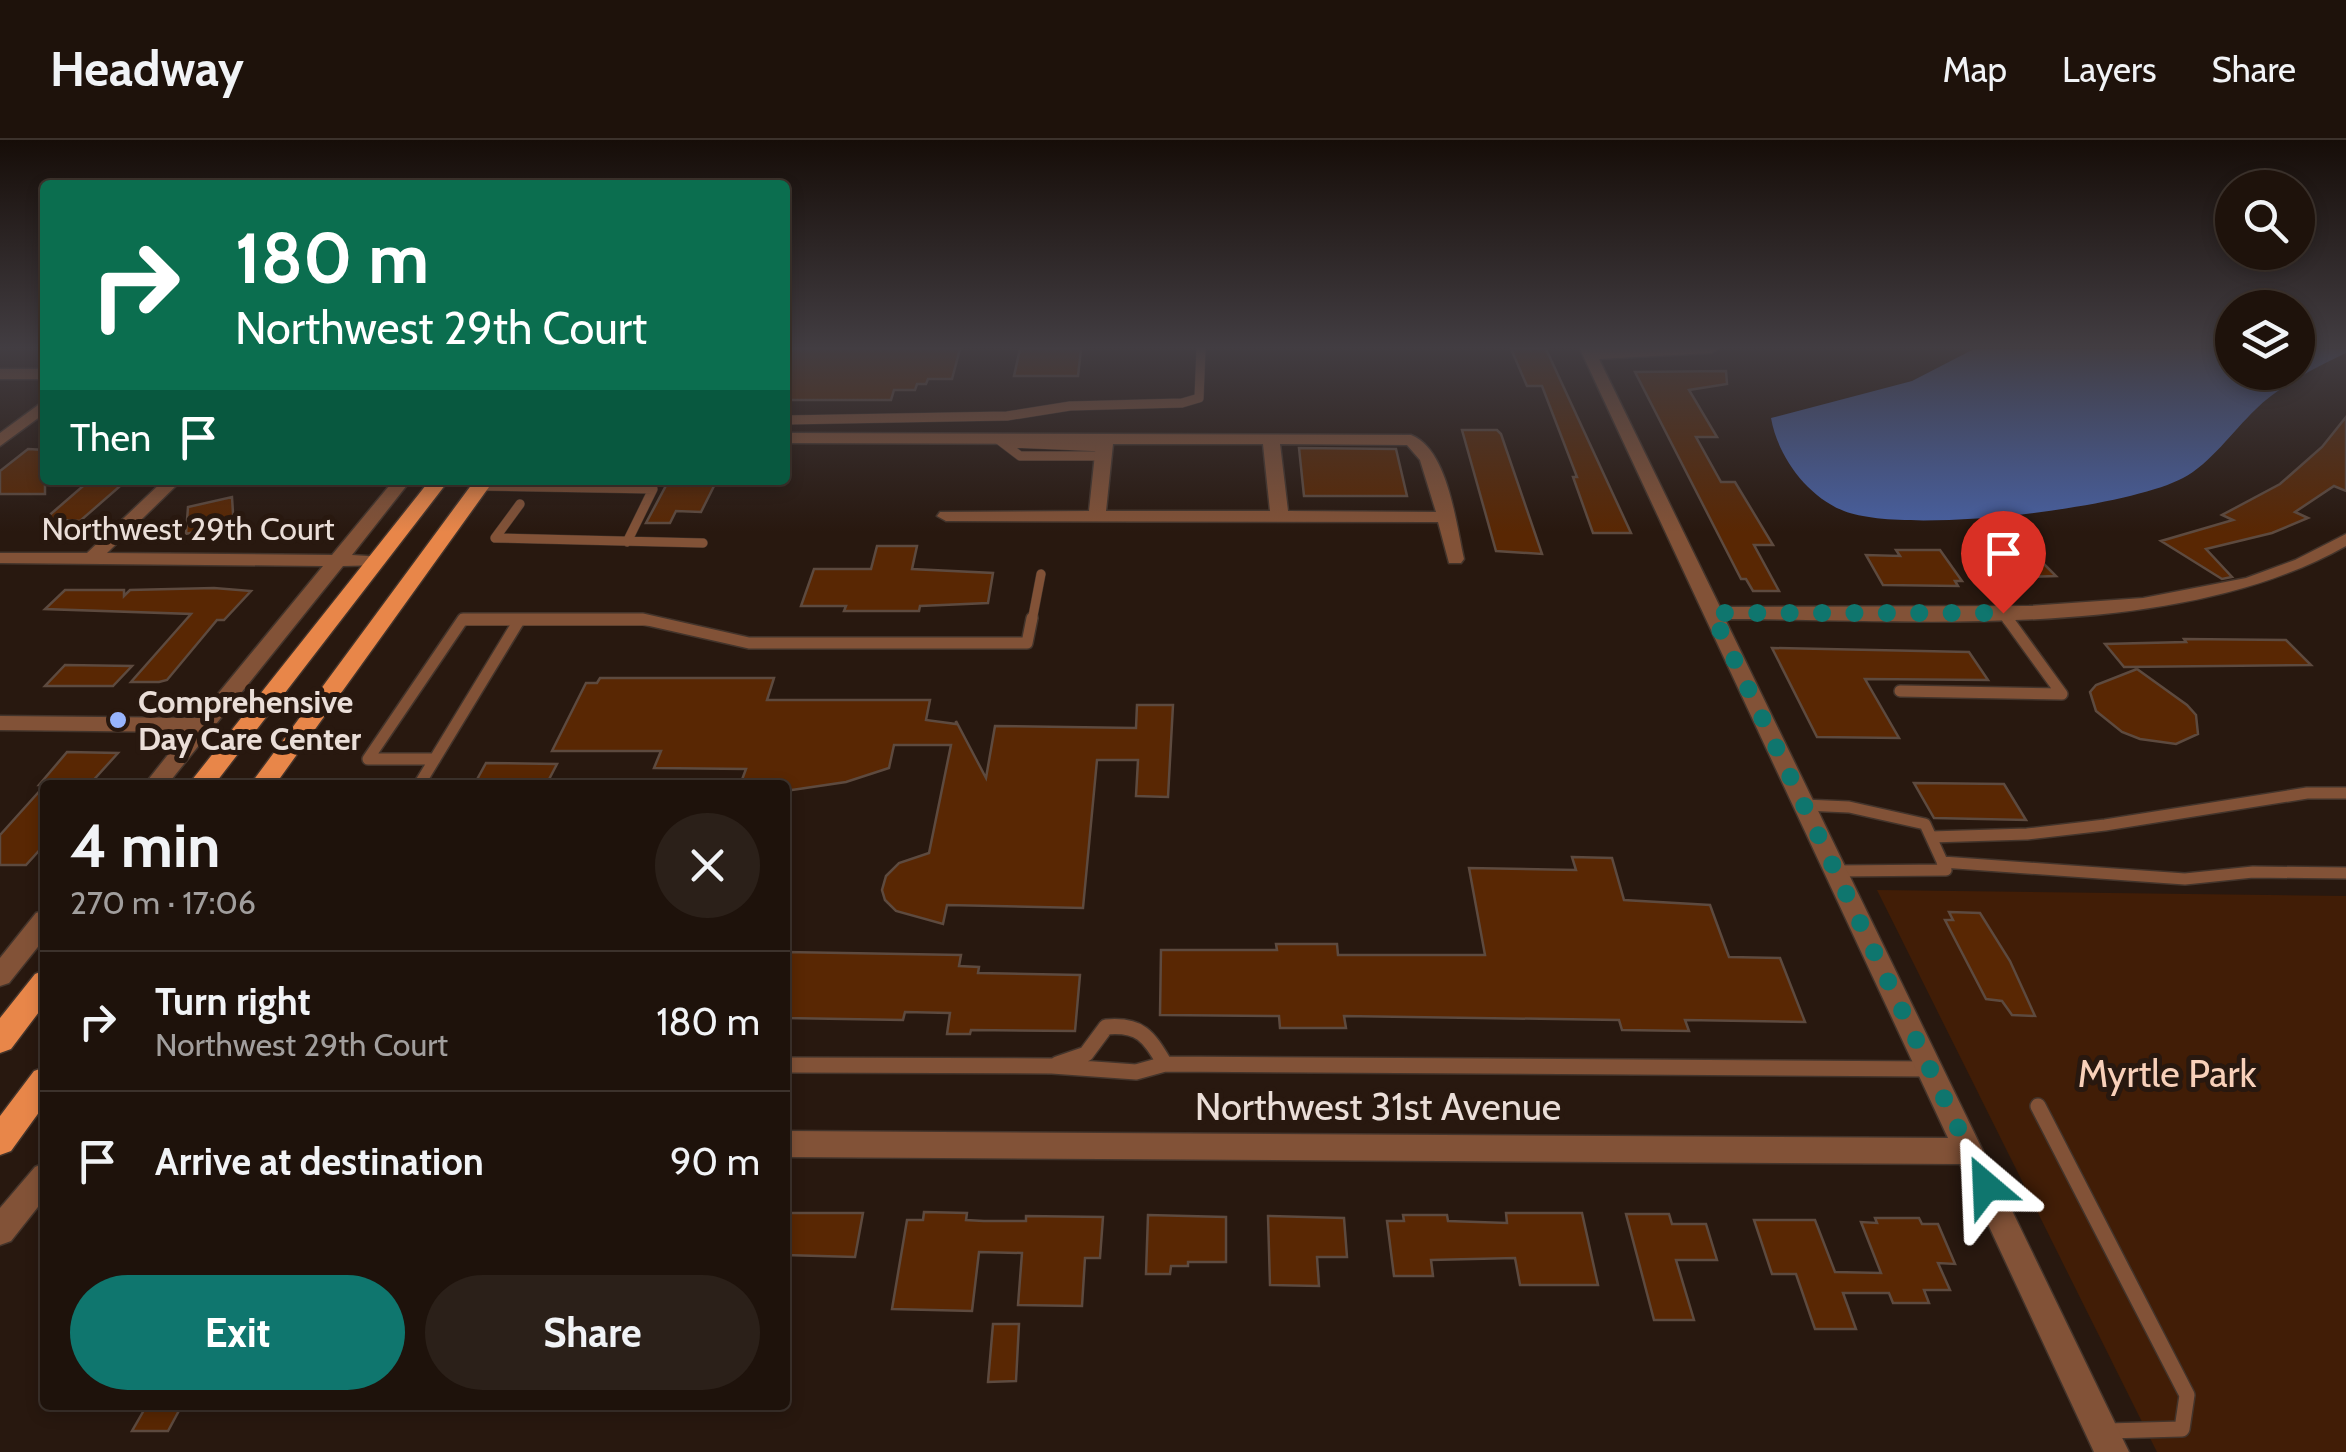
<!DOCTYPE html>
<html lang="en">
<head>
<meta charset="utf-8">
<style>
	body { margin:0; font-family:Cabin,sans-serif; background:#2b2019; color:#f1f3f6; height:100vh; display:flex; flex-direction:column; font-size:38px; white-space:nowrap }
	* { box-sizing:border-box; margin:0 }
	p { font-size:32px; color:#a19e9d }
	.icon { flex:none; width:55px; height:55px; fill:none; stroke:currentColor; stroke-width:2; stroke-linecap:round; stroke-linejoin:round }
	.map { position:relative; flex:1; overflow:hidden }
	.details { position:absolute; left:40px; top:640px; width:750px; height:630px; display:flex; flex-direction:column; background:#1e120b; border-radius:10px; box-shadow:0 5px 15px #0003,0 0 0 2px #3c322c }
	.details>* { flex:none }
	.hud { position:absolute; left:40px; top:40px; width:750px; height:305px; border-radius:10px; box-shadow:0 5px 15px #0003,0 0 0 2px #3c322c; background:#0b6e4f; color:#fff; overflow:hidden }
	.buttons { position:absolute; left:2215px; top:30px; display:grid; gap:20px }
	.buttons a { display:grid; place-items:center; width:100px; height:100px; border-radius:50%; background:#1e120b; box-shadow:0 5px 15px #0003,0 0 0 2px #3c322c; font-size:50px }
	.pin { position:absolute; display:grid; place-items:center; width:85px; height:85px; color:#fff; margin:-102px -42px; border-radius:50% 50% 50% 0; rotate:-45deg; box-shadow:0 0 10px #0007 }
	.pin .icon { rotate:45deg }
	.me { position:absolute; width:110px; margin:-55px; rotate:334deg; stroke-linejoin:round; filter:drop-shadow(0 0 8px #0008) }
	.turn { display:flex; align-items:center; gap:35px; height:210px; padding:0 30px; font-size:45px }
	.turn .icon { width:130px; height:130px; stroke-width:2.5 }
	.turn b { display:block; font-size:70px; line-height:85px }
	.then { display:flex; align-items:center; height:95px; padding:0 30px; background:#0003; gap:20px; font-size:38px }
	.round { display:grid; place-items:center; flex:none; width:105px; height:105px; border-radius:52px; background:#2b2019 }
	.summary { display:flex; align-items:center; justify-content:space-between; height:170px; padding:0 30px }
	h1 { font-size:60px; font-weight:800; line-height:75px }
	.cta { display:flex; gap:20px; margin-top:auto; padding:20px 30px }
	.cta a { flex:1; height:115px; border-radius:60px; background:#0f766e; color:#fff; font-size:40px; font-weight:800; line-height:115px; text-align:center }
	.cta a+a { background:#2b2019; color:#f1f3f6 }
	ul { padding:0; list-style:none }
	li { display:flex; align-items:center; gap:30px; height:140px; padding:0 30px; border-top:2px solid #3c322c }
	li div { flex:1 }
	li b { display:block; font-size:38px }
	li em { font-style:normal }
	header { display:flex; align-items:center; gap:60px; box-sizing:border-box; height:140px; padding:0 50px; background:#1e120b; border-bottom:2px solid #3c322c }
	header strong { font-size:48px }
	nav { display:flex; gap:55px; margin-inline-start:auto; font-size:35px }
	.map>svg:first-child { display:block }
</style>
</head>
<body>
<header>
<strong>Headway</strong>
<nav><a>Map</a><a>Layers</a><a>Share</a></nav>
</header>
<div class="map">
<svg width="2346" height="1312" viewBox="0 0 2346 1312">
	<rect width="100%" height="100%" fill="#28180f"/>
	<path fill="#411d06" d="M1877,750L2346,756V1312H2157Z"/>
	<path fill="#4860a1" d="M1974,209H2232V232H2298V209H2346V213C2315,228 2280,245 2255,270C2233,291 2210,324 2183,338C2125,369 1905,395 1844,371C1807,356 1778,317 1771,278L1912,241Z"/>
	<path fill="#592703" stroke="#5d4a3f" stroke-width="2.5" d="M785,209H960L952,239H928L926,244H917L915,250H894L891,260H785Z
		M1020,209H1081L1078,236H1014Z
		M1511,209H1546L1631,393H1593L1573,337H1577L1542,246H1527Z
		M1726,231L1727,244L1689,250L1717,297H1696L1721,342H1735L1773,405H1754L1779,451H1753L1746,439H1741L1635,232Z
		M2346,277V351L2334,346L2295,372L2308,378L2272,393L2206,409L2232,437L2222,439L2161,401L2233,380L2222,375L2280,344L2322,307Z
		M1462,290H1497L1501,294L1542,414L1496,411Z
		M1299,308L1396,309L1407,356H1304Z
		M28,309L45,310V354H0V331Z
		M90,340H127L80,381L45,379Z
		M669,340H717L701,372L676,371L670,383H646Z
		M232,357L234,389L220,386L186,394L188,367Z
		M877,406H917L912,429L993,433L988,463L920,466L919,471H844L846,466H801L814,429H871Z
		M1896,410H1940L1962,441H1955L1958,446L1883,445L1866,415L1900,416Z
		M2034,414L2056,436L2027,437L2006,415Z
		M214,448L251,451L224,480H217L167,540L159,542H131L191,474L45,469L65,450H124V456L130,450Z
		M2184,499L2286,500L2311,525L2124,527L2105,504L2186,502Z
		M1772,508L1969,512L1988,540L1865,539L1899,598L1817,597Z
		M65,525L132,526L113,546H45Z
		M2137,529L2187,565L2196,575L2198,594L2176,604L2140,599L2122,592L2096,571L2090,552L2096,545Z
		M600,538H774L767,560H930L926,580L956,584V581L986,638L995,586L1136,588L1137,565H1173L1168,657L1136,656L1138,620H1097L1083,768L947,765L943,784L896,771L885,760L882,750L886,736L899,723L929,713L951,605H894L889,628L846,642L785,651V645H740L746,629L654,628L661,611H552L586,543H597Z
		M67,612L118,613L89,645H39Z
		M486,623L557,624L546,645H474Z
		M1914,643L2004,644L2026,680L1934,678Z
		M45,645V704L26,725H0V695Z
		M1572,717L1612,718L1624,760L1710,765L1729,817L1780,818L1805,882L1685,880L1689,891L1622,890L1619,880L1344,876L1346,888H1280L1279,876L1160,875L1161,810H1277L1276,804H1337L1338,815H1485L1469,728L1576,730Z
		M1949,772L1980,773L2010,821L2035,876L2012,875L2002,861L1986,859L1945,780H1953Z
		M785,812L961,815L959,826L979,827L978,833L1080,835L1075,891L971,890L970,894H947L950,873L905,872L903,880L785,878Z
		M924,1072L967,1073L966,1080L984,1081H1026V1076L1103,1077L1100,1118H1085L1082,1166L1018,1165L1022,1113L979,1112L972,1171L892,1169L907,1080H923Z
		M788,1073H863L855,1117L785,1115Z
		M1506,1073H1582L1598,1145H1520L1515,1118L1431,1120L1433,1136H1394L1387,1081H1404L1403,1075H1447L1448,1081L1507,1083Z
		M1626,1074H1669L1672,1084H1706L1717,1120H1676L1694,1180H1654Z
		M1148,1075L1226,1077V1122H1188V1126H1171L1170,1134H1146Z
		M1268,1076L1344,1078L1347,1117H1317L1319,1146L1270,1145Z
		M1875,1078H1919L1922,1084H1938L1955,1124L1938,1123L1950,1150H1924L1929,1163H1893L1889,1153H1843L1856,1189H1815L1796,1134H1772L1754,1080H1815L1835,1132L1881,1133L1861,1082L1877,1083Z
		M993,1184H1019L1016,1241L988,1242Z
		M147,1265H182L168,1291H132Z"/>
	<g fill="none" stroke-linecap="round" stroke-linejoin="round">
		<defs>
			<path id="service-far2" d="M785,280L1007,276L1070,266L1182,263L1199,258L1201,209
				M999,300L1020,316H1103
				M1008,303L1104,307
				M480,346L653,349L627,402
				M520,364L495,398L703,403
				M2003,473L2008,481
				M462,481H650
				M1032,481L1041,434"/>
			<path id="service-far1" d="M1900,551L2062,554L2007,478
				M435,619H368L463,479H643L749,503H1027L1032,478
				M419,645L520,479
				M1804,665L1849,667L1925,684L1946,730L1836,731
				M1931,697L2027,694L2105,685L2307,653H2346
				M1942,722L2185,739L2253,732L2346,733"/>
			<path id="service" d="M1057,924L1086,914L1106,887C1141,884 1148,896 1165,924
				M785,925L1052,926L1136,932L1165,924L1931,929
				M2038,966L2187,1255L2182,1289L2107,1291"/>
			<path id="minor" d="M1580,209H1718L1711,213L1599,219L1720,467L2029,466L2143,458L2246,438L2295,420L2346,394V406C2173,503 1919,479 1725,479L2129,1312H2094L1960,1024L785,1017V991L1948,998Z
				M0,229H45V239H0Z
				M45,260V273L0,306V293Z
				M785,293L1411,295C1448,309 1456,384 1464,419L1461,423H1449L1438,382L946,381L937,376L940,372L1089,371L1096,304L785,303ZM1113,304H1263L1270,371H1106ZM1280,304L1407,305L1420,320L1436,372L1288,371Z
				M164,340H182L107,413L332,415L394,340H411L352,415L383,417V425L343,426L167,645H144L186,592L0,590V576L198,578L323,426L0,423V413H87Z
				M45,770V798L9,843L0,846V818L36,773Z
				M45,1023V1058L11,1101L0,1105V1068L35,1027Z"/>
			<path id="primary" d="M430,340H449L214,645H188Z
				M475,340H494L275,645H250Z
				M45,830V864L11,909L0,913V878L35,834Z
				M45,927V964L11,1011L0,1015V976L34,931Z"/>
		</defs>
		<use href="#service-far2" stroke="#43342b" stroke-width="10"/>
		<use href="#service-far1" stroke="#43342b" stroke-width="14"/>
		<use href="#service" stroke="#43342b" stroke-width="18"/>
		<use href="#minor" stroke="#43342b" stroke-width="3"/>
		<use href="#primary" stroke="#43342b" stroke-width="3"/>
		<use href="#service-far2" stroke="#825237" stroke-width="9"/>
		<use href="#service-far1" stroke="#825237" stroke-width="11"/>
		<use href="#service" stroke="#825237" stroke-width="15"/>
		<use href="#minor" fill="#825237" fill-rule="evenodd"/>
		<use href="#primary" fill="#e88649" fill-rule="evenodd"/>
	</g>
	<linearGradient id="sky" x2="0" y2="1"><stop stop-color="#160d08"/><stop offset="0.53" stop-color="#423d42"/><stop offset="1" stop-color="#423d42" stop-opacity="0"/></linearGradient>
	<rect width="2346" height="392" fill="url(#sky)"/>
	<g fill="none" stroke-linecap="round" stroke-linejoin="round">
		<path stroke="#0f766e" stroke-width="18" stroke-dasharray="0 32.4" d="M1986,1046L1712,473H2003"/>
	</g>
	<circle fill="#98b5fd" stroke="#28180f" stroke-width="4" cx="118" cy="580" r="10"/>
	<g text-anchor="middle" stroke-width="10" stroke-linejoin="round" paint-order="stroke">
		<g font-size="32" fill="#eaded8" stroke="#28180f">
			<text x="188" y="400">Northwest 29th Court</text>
		</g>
		<g font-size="32" font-weight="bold" fill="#eaded8" stroke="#28180f" text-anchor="start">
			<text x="138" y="573">Comprehensive<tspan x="138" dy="37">Day Care Center</tspan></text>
		</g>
		<g font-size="38" fill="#f8d0b9" stroke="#28180f">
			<text x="2167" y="947">Myrtle Park</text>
		</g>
		<g font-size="38" fill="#eaded8" stroke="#28180f">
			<text x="1378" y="980">Northwest 31st Avenue</text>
		</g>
	</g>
</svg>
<div class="buttons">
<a><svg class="icon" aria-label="search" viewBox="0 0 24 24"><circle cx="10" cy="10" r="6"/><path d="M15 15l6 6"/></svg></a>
<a><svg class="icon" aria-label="layers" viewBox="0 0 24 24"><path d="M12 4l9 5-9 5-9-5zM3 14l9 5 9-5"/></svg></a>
</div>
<div class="pin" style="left:2003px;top:473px;background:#d93025"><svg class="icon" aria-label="arrive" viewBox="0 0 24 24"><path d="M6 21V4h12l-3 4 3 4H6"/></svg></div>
<svg class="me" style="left:1986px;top:1046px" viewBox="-20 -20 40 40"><path d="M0-17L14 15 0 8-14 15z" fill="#0f766e" stroke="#fff" stroke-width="4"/></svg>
<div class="hud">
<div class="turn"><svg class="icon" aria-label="right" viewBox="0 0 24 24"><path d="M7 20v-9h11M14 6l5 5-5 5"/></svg><div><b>180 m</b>Northwest 29th Court</div></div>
<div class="then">Then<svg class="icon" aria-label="arrive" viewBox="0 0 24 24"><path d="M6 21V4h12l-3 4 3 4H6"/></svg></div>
</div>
<section class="details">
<div class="summary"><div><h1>4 min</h1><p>270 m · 17:06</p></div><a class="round"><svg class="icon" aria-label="close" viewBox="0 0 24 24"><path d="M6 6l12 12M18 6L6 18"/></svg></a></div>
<ul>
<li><svg class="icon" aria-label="right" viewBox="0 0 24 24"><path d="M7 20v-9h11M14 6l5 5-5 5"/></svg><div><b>Turn right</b><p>Northwest 29th Court</p></div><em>180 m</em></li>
<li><svg class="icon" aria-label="arrive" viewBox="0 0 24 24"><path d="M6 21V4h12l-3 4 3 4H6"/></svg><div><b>Arrive at destination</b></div><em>90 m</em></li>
</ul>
<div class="cta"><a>Exit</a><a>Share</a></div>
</section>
</div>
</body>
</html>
